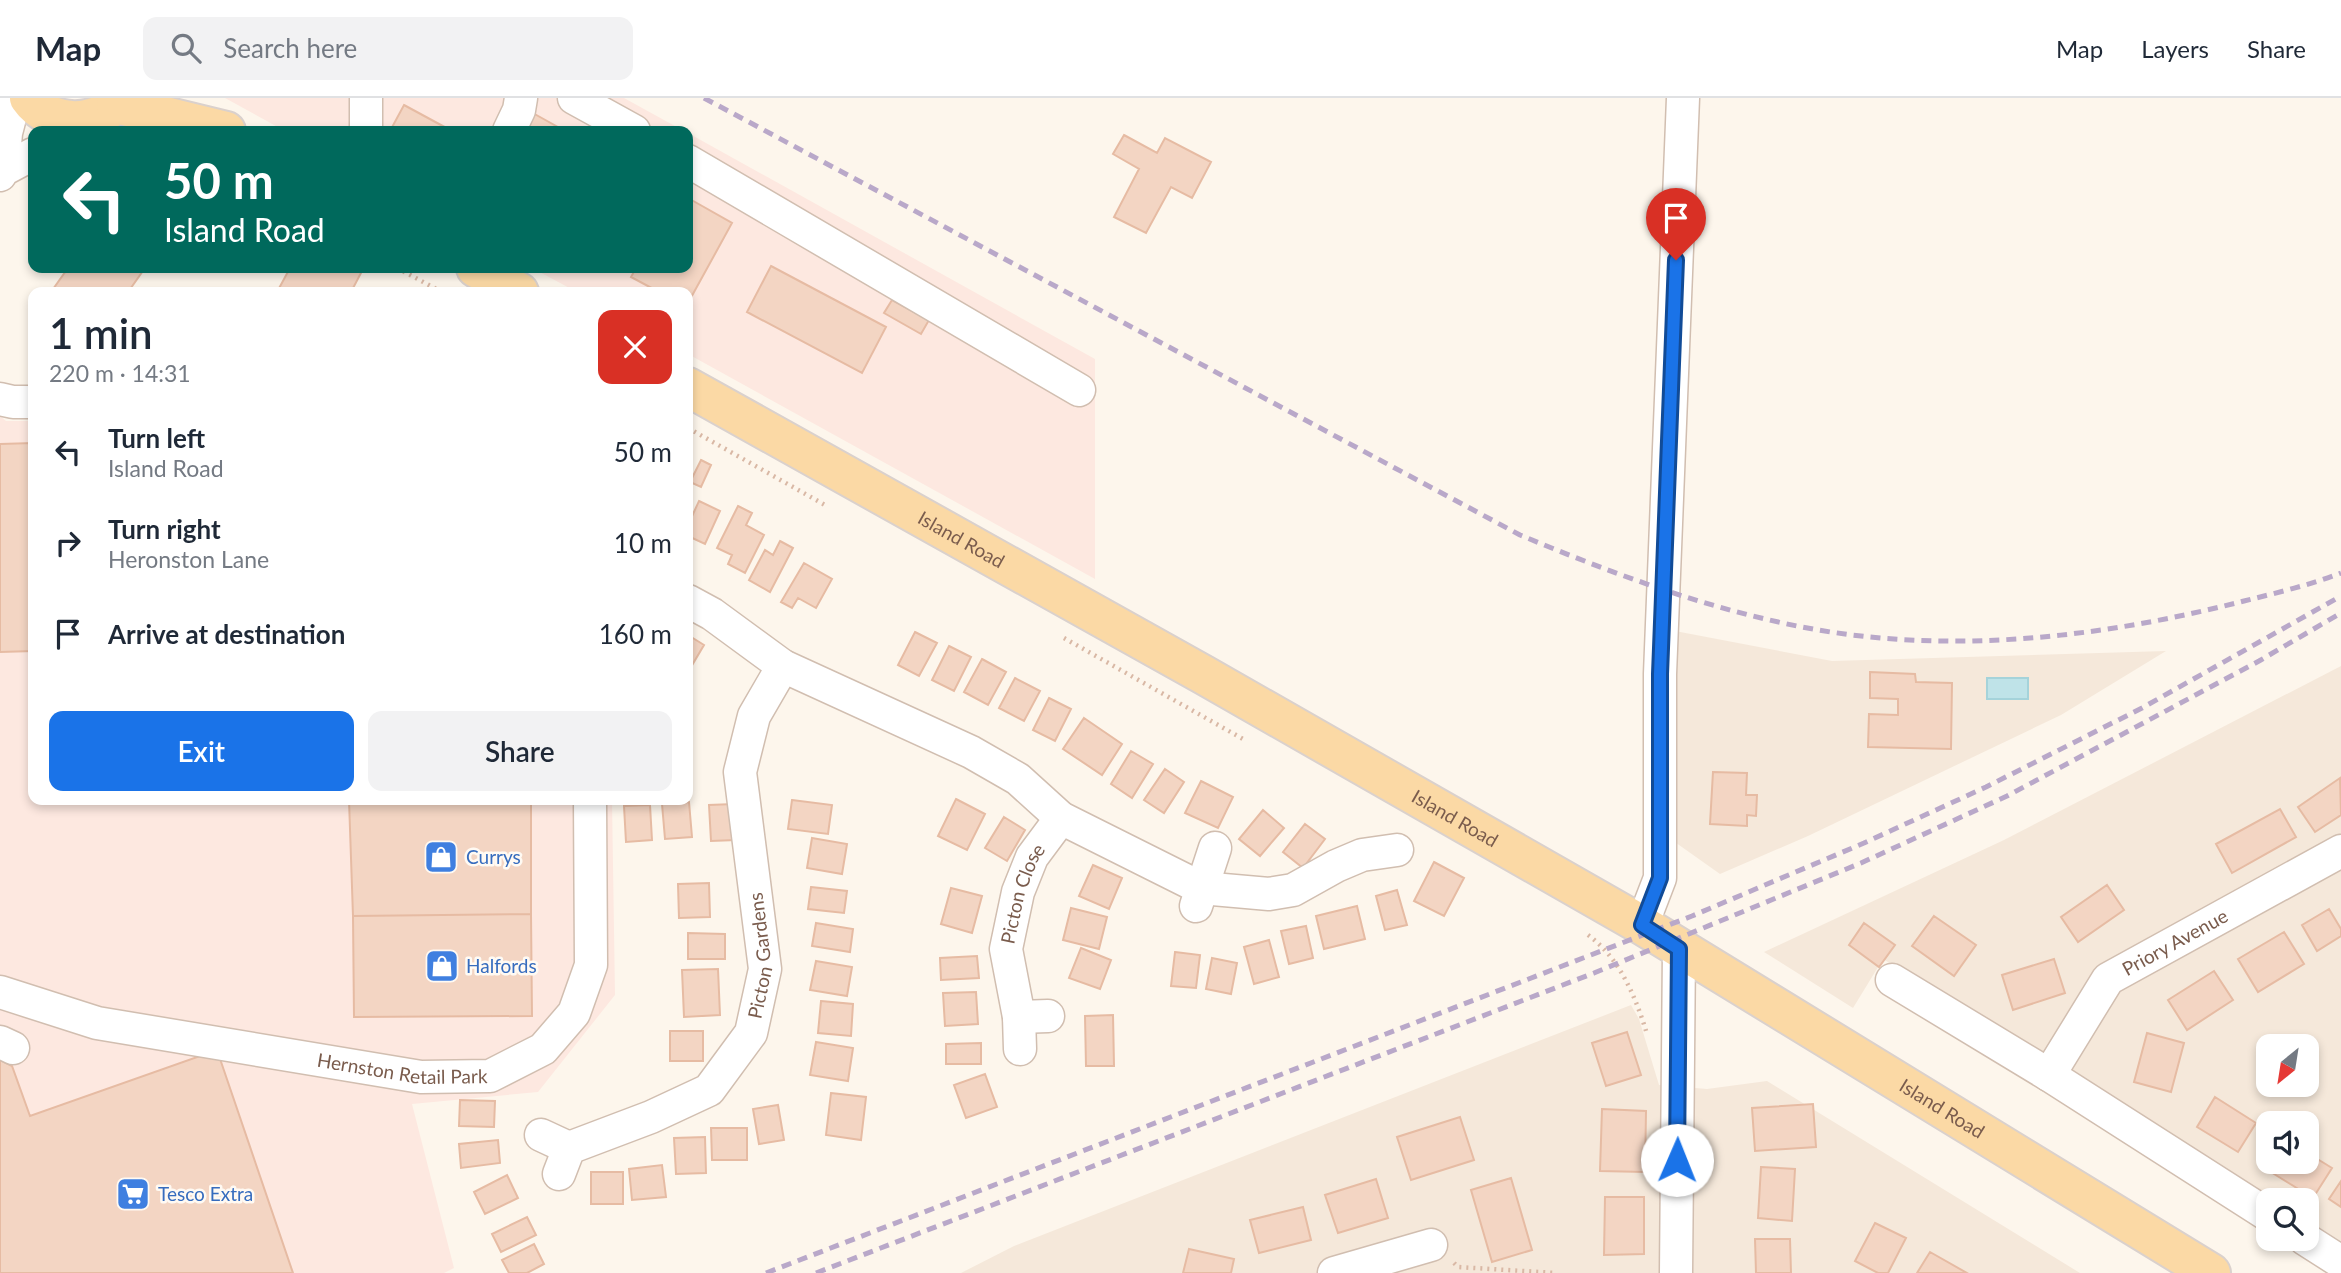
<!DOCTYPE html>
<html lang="en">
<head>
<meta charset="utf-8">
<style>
	body { margin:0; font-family:Lato,sans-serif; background:#f2f2f3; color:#1f2937; height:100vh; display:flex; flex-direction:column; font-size:26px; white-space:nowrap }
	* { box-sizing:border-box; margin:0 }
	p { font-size:23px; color:#747a83 }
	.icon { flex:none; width:38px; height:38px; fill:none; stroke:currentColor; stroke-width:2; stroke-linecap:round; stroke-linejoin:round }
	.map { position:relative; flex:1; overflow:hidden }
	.details { position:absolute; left:28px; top:189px; width:665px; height:518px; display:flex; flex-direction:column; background:#fff; border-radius:14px; box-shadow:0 4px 10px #0003 }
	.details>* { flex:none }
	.hud { position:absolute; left:28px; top:28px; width:665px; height:147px; border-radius:14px; box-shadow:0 4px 10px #0003; background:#00695c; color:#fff; overflow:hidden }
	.needle { width:46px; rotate:210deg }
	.controls { position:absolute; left:2256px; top:936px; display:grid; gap:14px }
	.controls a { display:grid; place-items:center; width:63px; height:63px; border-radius:14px; background:#fff; box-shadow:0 4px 10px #0003; font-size:35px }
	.pin { position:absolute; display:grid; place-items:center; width:60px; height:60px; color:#fff; margin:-72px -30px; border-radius:50% 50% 50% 0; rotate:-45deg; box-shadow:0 0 7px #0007 }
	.pin .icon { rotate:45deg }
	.me { position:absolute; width:77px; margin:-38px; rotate:1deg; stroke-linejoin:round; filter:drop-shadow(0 0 5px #0008) }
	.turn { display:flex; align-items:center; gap:24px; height:147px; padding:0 21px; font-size:32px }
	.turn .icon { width:91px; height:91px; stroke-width:2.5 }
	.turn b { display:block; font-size:49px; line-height:60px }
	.round { display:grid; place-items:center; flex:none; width:74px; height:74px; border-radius:14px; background:#f2f2f3 }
	.overview { display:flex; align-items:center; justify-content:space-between; height:119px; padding:0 21px }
	h1 { font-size:42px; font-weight:600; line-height:52px }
	.action { display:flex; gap:14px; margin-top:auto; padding:14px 21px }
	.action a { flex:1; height:80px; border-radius:14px; background:#1a73e8; color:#fff; font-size:28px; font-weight:600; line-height:80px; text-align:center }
	.action a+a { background:#f2f2f3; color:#1f2937 }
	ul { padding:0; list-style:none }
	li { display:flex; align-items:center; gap:21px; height:91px; padding:0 21px }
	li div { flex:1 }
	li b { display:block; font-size:26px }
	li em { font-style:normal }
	header { display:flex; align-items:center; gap:42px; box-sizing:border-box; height:98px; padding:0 35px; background:#fff; border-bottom:2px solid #e0e1e3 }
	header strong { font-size:33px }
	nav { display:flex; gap:38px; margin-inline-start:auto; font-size:24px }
	.search { width:490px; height:63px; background:#f2f2f3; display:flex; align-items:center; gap:18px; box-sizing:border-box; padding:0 24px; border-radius:14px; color:#747a83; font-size:26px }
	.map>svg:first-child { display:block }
</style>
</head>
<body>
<header>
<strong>Map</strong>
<div class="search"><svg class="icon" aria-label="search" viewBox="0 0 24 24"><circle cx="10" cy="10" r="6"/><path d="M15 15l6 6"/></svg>Search here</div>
<nav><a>Map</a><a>Layers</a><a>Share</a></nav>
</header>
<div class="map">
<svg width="2341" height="1175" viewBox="0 0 2341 1175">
	<rect width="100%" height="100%" fill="#fdf6ec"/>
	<path fill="#f5e8da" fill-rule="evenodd" d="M1675,533L1832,563L2166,553L2061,617L1808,738L1720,776L1672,742Z
		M2341,568V1143L2307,1122L2306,1102H2274L2082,986L1883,861L1853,910L1764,854L2004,742ZM2268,948H2306V987H2268ZM2268,1026H2306V1064H2268Z
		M1631,907L1639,921L1659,987L1707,991L1767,983L2080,1175H961L1014,1148Z"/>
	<path fill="#fde8e0" d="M225,0H624L684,33H285Z
		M688,35L1095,261V481L688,256V194H577L532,170H688Z
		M0,318L6,323H33V702H612L615,897L538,994L412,1006L454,1170L444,1175H0Z"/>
	<path fill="#bfe3e8" stroke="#a5d3da" stroke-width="2" d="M1987,580H2028V601H1987Z"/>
	<path fill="#f3d5c3" stroke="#e6bba3" stroke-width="2" d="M404,7L452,33H390Z
		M531,14L565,33H520Z
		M1124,37L1157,55L1165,40L1211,64L1192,100L1171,89L1146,135L1114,119L1139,71L1113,56Z
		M688,100L732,125L688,205V194H659L631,179L636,170H688Z
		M771,168L886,229L862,275L747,214Z
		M68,170H145L128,194H51Z
		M290,170H355L362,173L351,194H277Z
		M892,202L929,222L921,236L884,215Z
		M33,345V553L0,554V346Z
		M701,362L711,367L701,389L690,384Z
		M699,403L720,413L705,446L688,438V427Z
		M738,408L752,415L746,427L764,437L745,475L728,466L732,457L717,450Z
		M780,443L793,450L770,494L749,482L765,452L773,457Z
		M804,465L832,481L816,510L798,500L792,510L781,504Z
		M915,534L937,545L919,578L898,567Z
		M688,537L704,547L688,574Z
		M949,548L971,559L954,593L932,582Z
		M982,561L1006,574L988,607L964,594Z
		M1870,574L1915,576L1916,584L1952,585L1951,651L1868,649L1869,616L1898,617V601L1870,600Z
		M1015,580L1040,593L1024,623L999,610Z
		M1049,600L1071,611L1055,643L1033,632Z
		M1084,620L1122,646L1102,677L1063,651Z
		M1131,653L1153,666L1132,700L1111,686Z
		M1165,671L1184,684L1164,715L1144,702Z
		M1713,674L1747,675L1746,697H1757L1756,718L1747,717V728L1710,726Z
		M2340,680L2341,717L2315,734L2298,709Z
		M1201,683L1233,699L1218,730L1185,715Z
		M956,701L985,716L967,752L938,738Z
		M349,702H531V816L353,818Z
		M792,702L832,707L828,736L788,731Z
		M689,704L692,739L665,741L662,706Z
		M734,706L736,742L711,743L709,707Z
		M650,707L652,742L626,744L624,708Z
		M2280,711L2296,739L2232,775L2216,746Z
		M1263,712L1284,730L1260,758L1239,741Z
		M1004,719L1025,732L1007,763L985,750Z
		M1305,726L1325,741L1303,770L1283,754Z
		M812,740L847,746L842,776L807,770Z
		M1434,764L1464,780L1444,818L1414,803Z
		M1093,767L1122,780L1109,811L1079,798Z
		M709,785L710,819L679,820L678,786Z
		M2107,787L2124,812L2078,844L2061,819Z
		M811,789L847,793L844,815L808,811Z
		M951,790L982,798L972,835L941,826Z
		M1397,792L1407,827L1385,832L1376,798Z
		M1357,808L1365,841L1324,851L1316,818Z
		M1071,810L1107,819L1099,851L1063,842Z
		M2329,811L2341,831V838L2317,853L2302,827Z
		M531,816L532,918L354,919L353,818Z
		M1934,818L1976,847L1954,878L1912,848Z
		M816,825L853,831L850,854L812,848Z
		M1864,825L1895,847L1879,869L1849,847Z
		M1306,828L1313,860L1289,866L1281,833Z
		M2284,834L2304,866L2258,894L2238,861Z
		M688,835L725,836V861H688Z
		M1269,842L1279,879L1254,886L1244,849Z
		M1081,850L1111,862L1100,891L1069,880Z
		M1175,854L1200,857L1196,890L1171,888Z
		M977,858L979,880L941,882L940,860Z
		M1212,860L1237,865L1231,896L1206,891Z
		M2054,861L2065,895L2013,912L2002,877Z
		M816,863L852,869L847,898L810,892Z
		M718,871L720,917L684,919L682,872Z
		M2214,873L2233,902L2187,932L2168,902Z
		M976,894L978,926L945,928L943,895Z
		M821,903L853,906L851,938L818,935Z
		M1113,917L1114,968H1086L1085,918Z
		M670,933H703V963H670Z
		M1627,934L1641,977L1606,988L1592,945Z
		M2147,935L2184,945L2171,994L2134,984Z
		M816,944L853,950L848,983L810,977Z
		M981,945V966H946V946Z
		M217,952L293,1175H0V962L12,968L30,1018Z
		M985,976L997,1009L966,1020L954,987Z
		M831,995L866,999L861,1042L826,1037Z
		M2215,999L2256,1025L2238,1054L2197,1029Z
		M460,1002L495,1003L494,1029L459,1028Z
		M1813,1006L1816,1049L1755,1053L1752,1010Z
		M778,1007L784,1042L759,1046L753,1011Z
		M1602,1011L1646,1013L1645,1074L1600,1073Z
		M1460,1019L1474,1062L1411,1082L1397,1039Z
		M711,1030H747V1062H712Z
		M705,1039L706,1075L676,1076L674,1040Z
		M498,1042L500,1065L461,1070L459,1046Z
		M2306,1054L2332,1070L2313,1100L2266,1071L2270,1064H2306Z
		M662,1067L666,1099L632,1102L629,1071Z
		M1761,1069L1795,1071L1792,1123L1758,1120Z
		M591,1074H623V1106H591Z
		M507,1077L518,1100L485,1116L474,1094Z
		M1511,1080L1532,1152L1492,1164L1471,1092Z
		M1376,1081L1388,1120L1338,1135L1325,1097Z
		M2341,1083V1109L2329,1101Z
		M1605,1099H1644V1156L1604,1157Z
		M1303,1109L1311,1142L1259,1155L1250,1122Z
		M527,1119L536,1137L501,1154L492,1136Z
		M1875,1125L1906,1140L1888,1175H1878L1855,1163Z
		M1755,1141H1790L1791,1175H1756Z
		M534,1146L544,1166L527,1175H509L502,1162Z
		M1189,1151L1234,1161L1231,1175H1183Z
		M1930,1154L1967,1175H1917Z"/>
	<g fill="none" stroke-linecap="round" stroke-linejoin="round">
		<defs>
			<g id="minor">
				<path d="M574,0L634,33"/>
				<path d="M366,1V33"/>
				<path d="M509,33L519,12L521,0"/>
				<path d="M688,63L1079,292"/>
				<path d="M3,72L6,35L15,0"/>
				<path d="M0,77L3,72L33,56"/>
				<path d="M0,301L13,304H33"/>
				<path d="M688,503L712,516L783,568L971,654L1018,681L1061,720L1201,790L1269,796L1293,792L1336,768L1362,757L1397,752"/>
				<path d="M1196,808L1215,750"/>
				<path d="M1642,827L1660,780V576L1683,0"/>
				<path d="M1892,882L2049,977L2268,1117"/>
				<path id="s1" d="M0,894L97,925L421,979L490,978L543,951L574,915L591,867L590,702"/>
				<path d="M1019,919L1048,918"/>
				<path d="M0,944L13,950"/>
				<path id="s2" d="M1020,951L1019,919L1006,851L1018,794L1032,759L1061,720"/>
				<path id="s3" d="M2049,977L2108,881L2341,753"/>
				<path d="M541,1037L569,1050"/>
				<path id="s4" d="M559,1076L569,1050L651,1019L709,992L751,935L765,871L740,674L754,618L783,568"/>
				<path d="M2305,1141L2341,1164"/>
				<path d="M1334,1175L1431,1147"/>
				<path d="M1676,1175L1679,851"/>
			</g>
			<g id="major">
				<path d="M29,0C49,29 100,30 120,0"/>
				<path d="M116,6L226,33"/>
				<path d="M476,170L519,194"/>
				<path id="s5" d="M688,289L1204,577L1642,827L2211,1175"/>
			</g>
		</defs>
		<use href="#minor" stroke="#d1beb0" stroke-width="35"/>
		<use href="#major" stroke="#dad1cd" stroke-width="42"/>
		<path stroke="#d9b8a5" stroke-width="4.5" stroke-dasharray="2 5" stroke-linecap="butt" d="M397,170L442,194
			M688,330L825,407
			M1064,540L1243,641
			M1588,837C1620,860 1636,900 1647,936
			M1454,1165L1458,1169L1556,1175"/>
		<use href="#minor" stroke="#fff" stroke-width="32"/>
		<use href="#major" stroke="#fbd9a5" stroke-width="38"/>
		<path stroke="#b9a8c9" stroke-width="5" stroke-dasharray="10 7" stroke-linecap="butt" d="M704,0L1520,437C1609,474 1702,509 1797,528C1945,558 2100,540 2244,503C2276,495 2310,487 2341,475
			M766,1175L1692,818L1864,745L1986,689L2142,610L2341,498
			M816,1175L1594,875L1861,765L2007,698L2259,563L2341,515"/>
	</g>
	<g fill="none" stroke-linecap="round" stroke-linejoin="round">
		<defs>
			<path id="route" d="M1676,162L1660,576V780L1642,827L1679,851L1677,1062"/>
		</defs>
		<use href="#route" stroke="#114b97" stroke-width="18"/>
		<use href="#route" stroke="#1a73e8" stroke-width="12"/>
	</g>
	<defs>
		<symbol id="shop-square" viewBox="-11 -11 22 22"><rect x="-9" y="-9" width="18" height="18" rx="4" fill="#3f7fe0" stroke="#fffaf3"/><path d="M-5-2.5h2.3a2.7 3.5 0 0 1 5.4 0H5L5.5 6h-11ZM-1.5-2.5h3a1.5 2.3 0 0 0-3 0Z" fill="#fff"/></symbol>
		<symbol id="supermarket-square" viewBox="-11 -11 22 22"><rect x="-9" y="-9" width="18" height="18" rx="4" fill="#3f7fe0" stroke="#fffaf3"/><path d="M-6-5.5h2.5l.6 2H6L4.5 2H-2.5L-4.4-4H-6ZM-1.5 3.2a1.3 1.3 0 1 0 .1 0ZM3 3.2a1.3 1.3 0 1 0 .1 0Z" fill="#fff"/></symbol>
	</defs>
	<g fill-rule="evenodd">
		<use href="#shop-square" x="422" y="740" width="38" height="38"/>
		<use href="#shop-square" x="423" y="849" width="38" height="38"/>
		<use href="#supermarket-square" x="114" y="1077" width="38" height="38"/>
	</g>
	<g text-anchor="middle" stroke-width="5" stroke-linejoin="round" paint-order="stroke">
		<g font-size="19" fill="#7a5c4d" stroke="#fffaf3">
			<text dy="7" stroke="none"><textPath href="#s5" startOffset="313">Island Road</textPath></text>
			<text dy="7" stroke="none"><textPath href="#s5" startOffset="880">Island Road</textPath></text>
			<text dy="7" stroke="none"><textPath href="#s2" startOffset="159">Picton Close</textPath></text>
			<text dy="7" stroke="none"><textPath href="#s3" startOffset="189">Priory Avenue</textPath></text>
			<text dy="7" stroke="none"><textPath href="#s4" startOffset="329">Picton Gardens</textPath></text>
			<text dy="7" stroke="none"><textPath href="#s1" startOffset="411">Hernston Retail Park</textPath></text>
			<text dy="7" stroke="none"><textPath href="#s5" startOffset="1447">Island Road</textPath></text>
		</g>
		<g font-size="19" fill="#366cbe" stroke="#fffaf3" text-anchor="start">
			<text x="466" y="766">Currys</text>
			<text x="466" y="875">Halfords</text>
			<text x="158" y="1103">Tesco Extra</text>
		</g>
	</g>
</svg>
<div class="controls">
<a><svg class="needle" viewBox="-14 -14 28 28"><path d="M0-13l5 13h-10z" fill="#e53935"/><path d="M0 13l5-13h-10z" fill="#747a83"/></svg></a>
<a><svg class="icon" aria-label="sound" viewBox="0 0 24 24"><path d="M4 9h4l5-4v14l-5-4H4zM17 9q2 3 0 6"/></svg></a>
<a><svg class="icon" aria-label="search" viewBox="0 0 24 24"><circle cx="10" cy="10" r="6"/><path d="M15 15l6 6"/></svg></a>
</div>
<div class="pin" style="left:1676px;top:162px;background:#d93025"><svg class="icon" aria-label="arrive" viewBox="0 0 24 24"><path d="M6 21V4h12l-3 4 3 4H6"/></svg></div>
<svg class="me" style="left:1677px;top:1062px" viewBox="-20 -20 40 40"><circle r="19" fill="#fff"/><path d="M0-13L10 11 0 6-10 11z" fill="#1a73e8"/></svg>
<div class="hud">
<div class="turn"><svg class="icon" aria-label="left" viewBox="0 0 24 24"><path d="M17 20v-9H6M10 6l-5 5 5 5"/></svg><div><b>50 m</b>Island Road</div></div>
</div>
<section class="details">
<div class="overview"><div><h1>1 min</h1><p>220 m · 14:31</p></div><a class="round" style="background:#d93025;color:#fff"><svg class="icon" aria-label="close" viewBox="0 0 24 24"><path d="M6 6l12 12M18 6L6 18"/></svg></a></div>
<ul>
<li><svg class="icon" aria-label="left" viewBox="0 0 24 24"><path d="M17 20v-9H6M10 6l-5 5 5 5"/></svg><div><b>Turn left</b><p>Island Road</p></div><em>50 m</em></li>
<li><svg class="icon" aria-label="right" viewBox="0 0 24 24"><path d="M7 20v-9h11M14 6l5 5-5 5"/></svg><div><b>Turn right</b><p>Heronston Lane</p></div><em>10 m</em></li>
<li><svg class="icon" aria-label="arrive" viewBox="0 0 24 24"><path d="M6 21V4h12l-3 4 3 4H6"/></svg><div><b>Arrive at destination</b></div><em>160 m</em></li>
</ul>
<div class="action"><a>Exit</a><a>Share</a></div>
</section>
</div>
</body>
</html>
